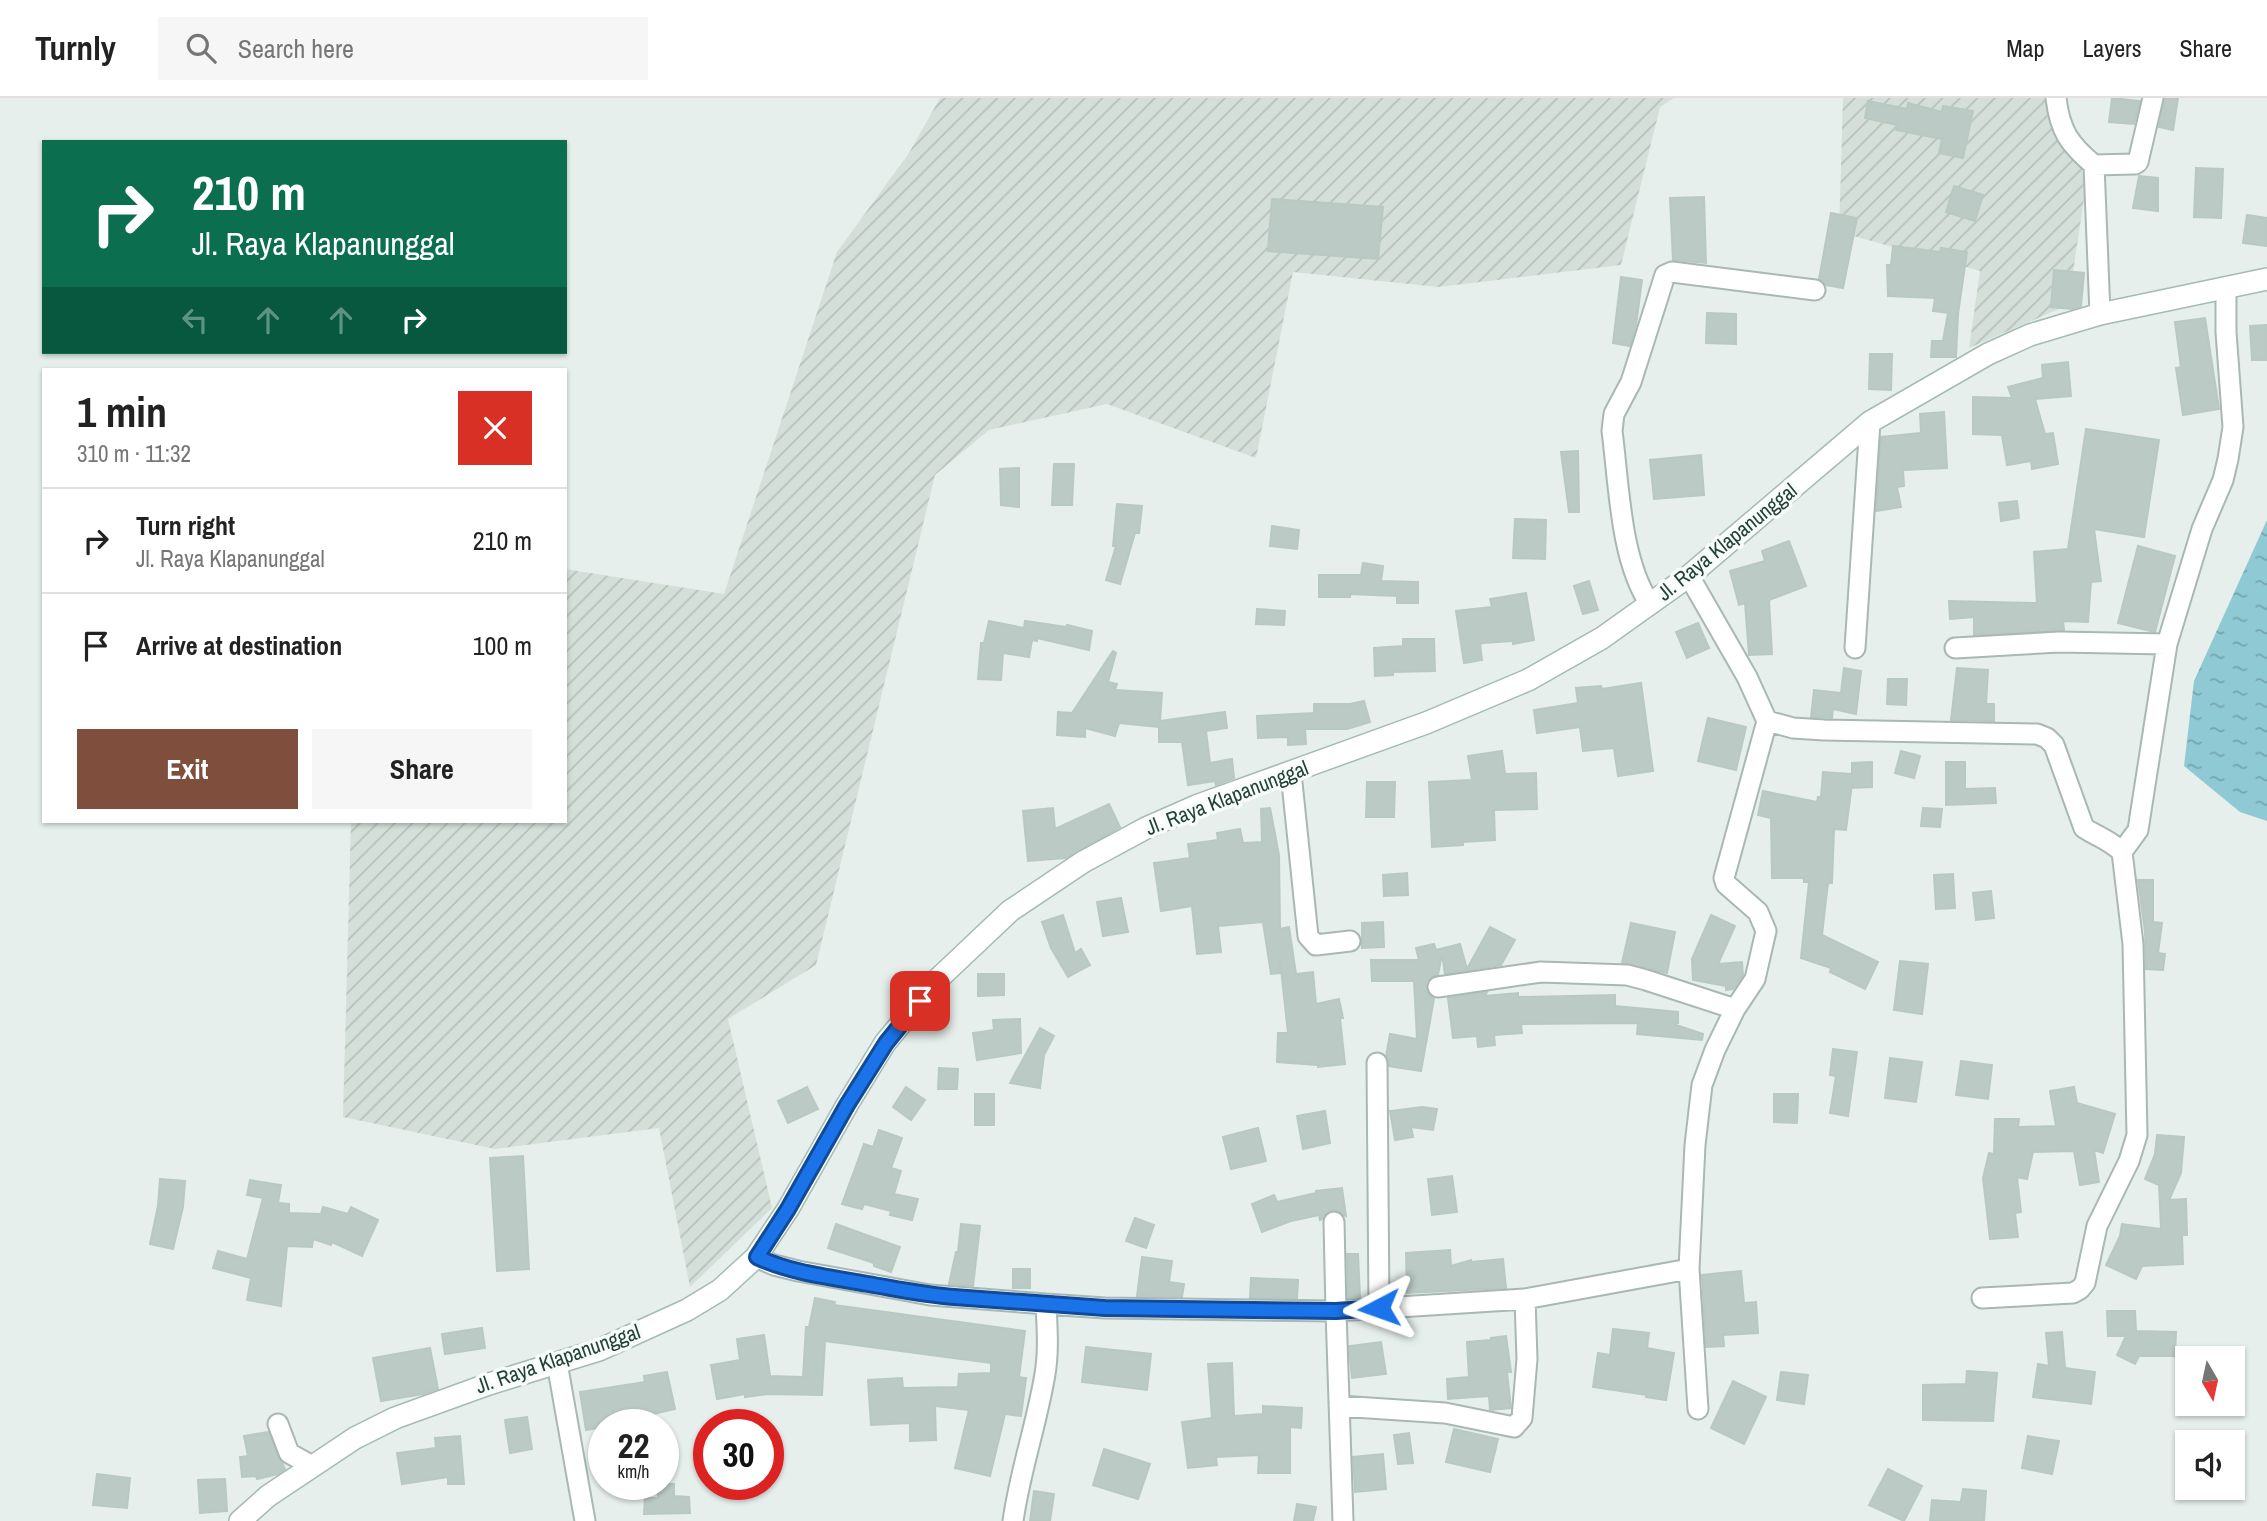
<!DOCTYPE html>
<html lang="en">
<head>
<meta charset="utf-8">
<style>
	body { margin:0; font-family:"Archivo Narrow",sans-serif; background:#f6f6f6; color:#222; height:100vh; display:flex; flex-direction:column; font-size:26px; white-space:nowrap }
	* { box-sizing:border-box; margin:0 }
	p { font-size:23px; color:#767676 }
	.icon { flex:none; width:38px; height:38px; fill:none; stroke:currentColor; stroke-width:2; stroke-linecap:round; stroke-linejoin:round }
	.map { position:relative; flex:1; overflow:hidden }
	.details { position:absolute; left:42px; top:270px; width:525px; height:455px; display:flex; flex-direction:column; background:#fff; border-radius:0px; box-shadow:0 2px 5px #0004 }
	.details>* { flex:none }
	.banner { position:absolute; left:42px; top:42px; width:525px; height:214px; border-radius:0px; box-shadow:0 2px 5px #0004; background:#0b6e4f; color:#fff; overflow:hidden }
	.needle { width:46px; rotate:171deg }
	.buttons { position:absolute; left:2175px; top:1248px; display:grid; gap:14px }
	.buttons a { display:grid; place-items:center; width:70px; height:70px; border-radius:0px; background:#fff; box-shadow:0 2px 5px #0004; font-size:35px }
	.speed { position:absolute; left:588px; top:1311px; display:flex; gap:14px; font-size:35px; font-weight:700; text-align:center }
	.speed>* { display:grid; place-content:center; width:91px; height:91px; border-radius:50%; background:#fff; box-shadow:0 2px 5px #0004; line-height:1 }
	.speed small { font-size:18px; font-weight:400 }
	.speed .limit { border:10px solid #d22; background:#fff; color:#111 }
	.pin { position:absolute; display:grid; place-items:center; width:60px; height:60px; color:#fff; margin:-30px; border-radius:14px; box-shadow:0 4px 10px #0006 }
	.me { position:absolute; width:77px; margin:-38px; rotate:266deg; stroke-linejoin:round; filter:drop-shadow(0 0 5px #0008) }
	.turn { display:flex; align-items:center; gap:24px; height:147px; padding:0 35px; font-size:32px }
	.turn .icon { width:91px; height:91px; stroke-width:2.5 }
	.turn b { display:block; font-size:49px; line-height:60px }
	.lanes { display:flex; align-items:center; height:66px; padding:0 35px; background:#0003; justify-content:center; gap:35px; direction:ltr }
	.lanes .off { opacity:.35 }
	.round { display:grid; place-items:center; flex:none; width:74px; height:74px; border-radius:0px; background:#f6f6f6 }
	.headline { display:flex; align-items:center; justify-content:space-between; height:119px; padding:0 35px }
	h1 { font-size:42px; font-weight:800; line-height:52px }
	.cta { display:flex; gap:14px; margin-top:auto; padding:14px 35px }
	.cta a { flex:1; height:80px; border-radius:0px; background:#804e3d; color:#fff; font-size:28px; font-weight:800; line-height:80px; text-align:center }
	.cta a+a { background:#f6f6f6; color:#222 }
	ul { padding:0; list-style:none }
	li { display:flex; align-items:center; gap:21px; height:105px; padding:0 35px; border-top:2px solid #e0e0e0 }
	li div { flex:1 }
	li b { display:block; font-size:26px }
	li em { font-style:normal }
	header { display:flex; align-items:center; gap:42px; box-sizing:border-box; height:98px; padding:0 35px; background:#fff; border-bottom:2px solid #e0e0e0 }
	header strong { font-size:33px }
	nav { display:flex; gap:38px; margin-inline-start:auto; font-size:24px }
	.search { width:490px; height:63px; background:#f6f6f6; display:flex; align-items:center; gap:18px; box-sizing:border-box; padding:0 24px; border-radius:0px; color:#767676; font-size:26px }
	.map>svg:first-child { display:block }
</style>
</head>
<body>
<header>
<strong>Turnly</strong>
<div class="search"><svg class="icon" aria-label="search" viewBox="0 0 24 24"><circle cx="10" cy="10" r="6"/><path d="M15 15l6 6"/></svg>Search here</div>
<nav><a>Map</a><a>Layers</a><a>Share</a></nav>
</header>
<div class="map">
<svg width="2267" height="1423" viewBox="0 0 2267 1423">
	<defs>
		<pattern id="industrial-furrows" width="10" height="10" patternUnits="userSpaceOnUse" patternTransform="scale(1.75)"><rect width="10" height="10" fill="#d4dfda"/><path d="M-1 1l2-2M0 10L10 0M9 11l2-2" fill="none" stroke="#b6c1bc"/></pattern>
		<pattern id="water-ripples" width="26" height="14" patternUnits="userSpaceOnUse" patternTransform="scale(1.75)"><rect width="26" height="14" fill="#8ec9d4"/><path d="M2 4q2-2 4 0t4 0M15 11q2-2 4 0t4 0" fill="none" stroke="#74a5ad"/></pattern>
	</defs>
	<rect width="100%" height="100%" fill="#e6efeb"/>
	<path fill="url(#industrial-furrows)" d="M940,0H1674L1660,9L1621,167L1438,189L1293,174L1256,360L1107,306L989,332L935,377L816,867L728,921L772,1110L690,1189L659,1030L495,1051L343,1019L351,723H565V471L724,496L837,154L909,55Z
		M1843,0H2055L2062,33L2087,81L2068,207L1969,250L1980,173L1839,134Z"/>
	<path fill="url(#water-ripples)" d="M2267,422V723L2240,714L2184,668L2194,583Z"/>
	<path fill="#bbcac4" stroke="#b8c9c2" stroke-width="2" d="M2112,0L2140,3L2134,26L2109,24Z
		M2165,0H2178L2173,32L2159,29Z
		M1868,3L1907,11L1908,5L1942,14L1943,8L1973,13L1963,60L1939,55L1942,41L1896,32L1897,27L1865,20Z
		M2196,70L2223,71L2221,120L2194,119Z
		M2139,78L2158,80V113L2133,110Z
		M1954,88L1983,97L1975,123L1946,114Z
		M1704,99L1706,165L1673,162L1670,100Z
		M1272,101L1383,109L1378,161L1268,153Z
		M1831,115L1857,120L1843,190L1826,187L1819,181Z
		M2247,117L2267,120V148L2243,145Z
		M1893,148L1940,154L1941,150L1967,154L1958,216L1956,259H1931L1932,243H1943L1948,215L1933,213L1935,200L1888,198L1887,167H1891Z
		M2054,172L2084,175L2081,208L2072,211L2051,209Z
		M1621,179L1642,182L1636,227L1630,248L1613,245Z
		M1707,215L1736,216V246L1706,245Z
		M2205,220L2219,311L2183,317L2176,270L2181,269L2175,224Z
		M2267,227V262H2252L2250,228Z
		M1870,256H1892L1891,292L1869,291Z
		M2068,264L2071,298L2035,301L2045,336L2053,335L2058,366L2032,371L2031,363L2007,367L2002,337L1973,336V299L2012,300L2008,289L2043,280L2042,267Z
		M1944,314L1947,370L1903,372L1904,388L1897,389L1901,409L1876,413L1881,339L1921,335L1920,316Z
		M2086,331L2159,342L2144,439L2094,431L2101,483L2091,484L2088,524L2063,523L2064,532L1974,537V519L1950,521L1949,503L2037,505L2034,454L2068,451Z
		M1578,353L1579,414H1569L1561,354Z
		M1701,357L1704,397L1654,401L1650,362Z
		M1054,366H1074L1072,407H1052Z
		M1019,370V409L1001,407L1000,371Z
		M2017,403L2019,420L2001,423L1999,405Z
		M1117,406L1142,408L1139,435H1135L1120,486L1106,482L1116,448H1113Z
		M1515,421L1546,422L1545,461L1513,460Z
		M1272,428L1299,432L1297,451L1270,448Z
		M1789,443L1806,488L1769,502L1772,556L1749,557L1745,505L1739,507L1730,473L1765,463L1762,453Z
		M2138,448L2175,458L2155,534L2118,525Z
		M1363,465L1383,468L1381,483L1418,484V505H1397V498L1350,496V499H1319V477H1361Z
		M1589,483L1598,512L1583,516L1574,488Z
		M1526,495L1534,542L1513,546V543L1483,545L1480,546L1482,562L1464,565L1456,513L1492,509L1490,501Z
		M1257,511L1285,513L1284,527L1256,526Z
		M989,523L1024,530L1025,523L1066,529L1067,527L1092,533L1089,552L1037,540V543L1032,542L1029,559L1003,555L1001,582L978,581L981,545H984Z
		M1698,525L1709,550L1687,560L1676,534Z
		M1403,541H1434L1435,573L1393,574V577L1375,578L1374,550L1403,548Z
		M1113,553L1116,555L1108,584L1117,586L1115,592L1162,595L1160,623L1225,614L1227,630L1206,633L1210,665L1232,661L1234,680L1216,687L1215,683L1188,687L1182,644H1159V629L1119,625L1115,638L1085,630V639L1057,637L1058,614L1072,615Z
		M1844,570L1861,573L1856,616L1833,611L1832,620L1811,619L1814,592L1841,595Z
		M1957,570L1988,572L1986,606H1994V623L1951,622Z
		M1888,581H1907L1906,607L1887,606Z
		M1641,585L1653,673L1618,678L1614,650L1583,653L1580,629L1537,635L1534,612L1578,605L1576,590L1601,588L1602,591Z
		M1364,603L1370,624L1347,631H1305L1306,646L1288,647V639L1258,640L1257,618L1314,615V606H1350Z
		M1708,620L1746,629L1736,672L1698,663Z
		M1502,653L1505,676L1536,675L1537,711L1494,712L1495,742L1463,744V747L1432,749L1429,684L1472,682L1468,658Z
		M1901,653L1920,658L1914,680L1895,675Z
		M1872,664V689L1852,690V686L1846,732L1834,731L1832,785H1828L1822,837L1878,864L1865,891L1830,874L1831,870L1801,860L1809,784H1804V780H1772L1771,720L1758,717L1763,693L1817,704L1818,699H1821L1823,674L1852,676V665Z
		M1946,664H1965V691L1995,690L1996,705L1946,707Z
		M1367,684H1395L1394,719H1366Z
		M1109,706L1120,729L1066,760L1028,763L1023,713L1053,710L1055,731Z
		M1270,710L1279,757L1280,831L1289,829L1296,876L1313,874L1316,906L1339,901L1343,920H1340L1345,966L1318,969V967L1277,964L1278,935H1288L1280,862V875L1271,876L1263,824L1218,828L1221,854L1197,856L1192,808L1161,813L1154,765L1190,760L1188,746L1218,742L1217,735L1240,731L1243,745L1262,744L1261,711Z
		M1923,710L1942,711L1940,729L1921,728Z
		M1407,775L1408,797L1384,798L1383,777Z
		M1953,776L1955,810L1936,811L1934,777Z
		M2138,782H2153V824L2162,825L2158,855L2165,856L2163,872L2146,871L2145,833Z
		M1991,793L1994,820L1976,822L1973,795Z
		M1121,800L1128,834L1103,838L1097,804Z
		M1063,817L1075,855L1081,851L1090,867L1068,879L1051,850L1042,824Z
		M1711,817L1735,828L1718,866L1742,864L1743,877L1733,891L1726,892V888L1693,882L1692,861Z
		M1383,824L1384,849L1362,850V825Z
		M1631,825L1675,834L1667,875L1622,865Z
		M1490,829L1515,842L1501,867L1445,876L1442,856L1438,877L1431,879L1426,885L1428,896L1434,901L1421,973L1389,968L1386,958L1390,936L1417,941L1414,883H1372L1371,862H1419L1416,850L1434,846L1436,852L1460,846L1467,871Z
		M1900,863L1928,866L1922,916L1894,912Z
		M978,876H1004V897L978,898Z
		M1487,894L1485,898L1518,895V899L1615,897V908L1678,914V925H1670L1703,936L1702,942L1637,936L1638,925L1521,926L1522,935L1494,937L1495,947L1478,949L1477,938L1453,940L1448,900Z
		M1020,921L1021,955L977,962L973,935L994,932L993,922Z
		M1040,930L1054,938L1044,957L1040,990L1010,985Z
		M1833,951L1857,954L1848,1018L1830,1015L1836,978L1830,977Z
		M1890,960L1922,964L1916,1004L1885,1000Z
		M1961,963L1992,967L1988,1001L1956,997Z
		M939,970L958,971L957,991H938Z
		M807,989L818,1011L788,1025L778,1003Z
		M906,989L925,1002L911,1022L893,1009Z
		M2074,989L2077,1005L2115,1016L2103,1055L2094,1052L2099,1084L2080,1087L2074,1053L2033,1054L2027,1081L2017,1079L2021,1114L2015,1115L2018,1139L1990,1141L1983,1080L1989,1055L1994,1056L1995,1021H2019L2018,1029L2056,1028L2050,993Z
		M975,996H994V1027H975Z
		M1774,996H1798L1797,1025L1774,1024Z
		M1422,1009L1437,1011L1433,1032L1411,1029L1413,1039L1395,1042L1390,1013Z
		M1325,1013L1330,1045L1303,1051L1297,1018Z
		M1258,1030L1266,1063L1231,1071L1223,1039Z
		M879,1032L902,1040L891,1070L901,1073L894,1096L918,1101L912,1122L890,1117L891,1113L864,1106L862,1111L842,1106L864,1046L873,1049Z
		M2157,1037L2184,1039L2181,1075L2169,1102L2186,1101L2187,1137H2182L2183,1166L2142,1168L2136,1181L2106,1167L2120,1138L2122,1126L2161,1131L2159,1087L2145,1081L2155,1056Z
		M523,1058L529,1171L497,1173L490,1060Z
		M1452,1078L1457,1114L1432,1117L1428,1081Z
		M160,1081L185,1083L183,1109L173,1151L150,1146L158,1108Z
		M250,1082L281,1087L278,1105L289,1106V1115L321,1116L323,1109L348,1116L351,1109L378,1122L362,1158L332,1144L331,1147L313,1141L312,1149L287,1148L281,1208L247,1202L251,1180L213,1170L218,1153L247,1161L263,1100L247,1097Z
		M1342,1090L1346,1118L1333,1112L1327,1114L1322,1121L1320,1122L1319,1117L1291,1123L1262,1134L1252,1106L1274,1097L1277,1104L1316,1095V1093Z
		M1135,1120L1154,1127L1146,1150L1126,1143Z
		M836,1126L900,1149L891,1174L874,1168V1165L828,1150Z
		M961,1126L980,1128L973,1188L949,1186L956,1154H958Z
		M1450,1152L1451,1168L1471,1162V1164L1503,1161L1506,1190L1407,1195L1406,1155Z
		M1347,1156H1358L1360,1199L1348,1200Z
		M1142,1159L1172,1163L1169,1184L1184,1186L1182,1199L1137,1198Z
		M1013,1171H1030V1190H1013Z
		M1741,1173L1744,1205L1756,1204L1758,1235L1723,1237L1724,1248L1706,1249L1702,1177Z
		M1251,1180L1298,1182L1297,1200H1250Z
		M815,1200L835,1204L834,1207L1025,1233L1019,1279L1026,1280L1021,1318L1005,1316L990,1378L955,1370L969,1312L935,1308L936,1342L910,1343V1325L871,1327L868,1282L902,1280L903,1290L958,1289L959,1276L991,1275V1265L825,1243L822,1297L768,1296L745,1299V1296L717,1301L711,1267L740,1262L737,1241L764,1237L770,1278L803,1279L806,1229H809Z
		M2107,1213H2135L2136,1233L2176,1234L2175,1258H2139L2135,1266L2117,1257L2126,1238H2108Z
		M482,1230L485,1250L445,1256L442,1236Z
		M1613,1231L1649,1235L1647,1250L1674,1255L1666,1302L1646,1299L1647,1297L1593,1289L1598,1255L1610,1257Z
		M2062,1234L2065,1270L2095,1274L2091,1306L2033,1299L2038,1266L2049,1268L2046,1235Z
		M1506,1238L1511,1274H1507L1511,1310L1490,1312L1489,1298L1448,1301L1447,1281L1469,1279L1467,1244L1491,1242V1240Z
		M1381,1244L1386,1276L1352,1280L1349,1248Z
		M1086,1249L1151,1256L1147,1292L1082,1284Z
		M430,1250L438,1291L423,1296L381,1303L373,1260Z
		M1232,1265L1234,1318L1263,1316V1308L1302,1310L1301,1330L1290,1329V1375H1258L1259,1357L1216,1359L1217,1367L1188,1370L1182,1324L1212,1320L1208,1266Z
		M1967,1273L1997,1275L1993,1323L1923,1322V1287L1966,1286Z
		M667,1274L675,1311L649,1317V1326H604V1329L586,1332L580,1294L645,1284L644,1278Z
		M1781,1274L1808,1277L1804,1306L1777,1302Z
		M1733,1283L1766,1299L1744,1346L1711,1330Z
		M527,1319L532,1351L510,1355L505,1322Z
		M1454,1331L1498,1341L1490,1374L1446,1364Z
		M268,1334L285,1371L278,1376L257,1381L256,1378L242,1379L240,1359L248,1358L244,1338Z
		M1409,1335L1413,1365L1398,1366L1394,1337Z
		M460,1338L464,1386H448V1379L402,1386L397,1355L436,1350L435,1340Z
		M2028,1338L2059,1343L2052,1376L2022,1370Z
		M1104,1351L1150,1366L1138,1401L1093,1387Z
		M1383,1356L1386,1391L1355,1394L1353,1359Z
		M1888,1371L1922,1388L1904,1423L1869,1407Z
		M97,1376L130,1380L127,1410L93,1407Z
		M225,1381L227,1413L200,1415L198,1382Z
		M657,1386H674V1398L689,1399L690,1415L644,1416L645,1400H658Z
		M1963,1391L1986,1393L1984,1423H1930L1932,1402L1961,1404Z
		M1034,1393L1054,1396L1050,1423H1030Z
		M1297,1406L1316,1409L1313,1423H1294Z"/>
	<g fill="none" stroke-linecap="round" stroke-linejoin="round">
		<defs>
			<path id="street" d="M2056,0C2060,33 2069,46 2094,67L2100,216
				M2094,67L2135,66L2138,64L2153,0
				M1689,478L1747,579L1767,623L1724,780L1726,786L1758,814L1766,833L1755,881L1735,911L1715,952L1702,987L1695,1047L1689,1171L1698,1311
				M1650,506C1620,462 1619,385 1612,333L1614,316L1631,284L1665,177L1672,174L1815,192
				M1855,550L1870,324
				M1955,550L2059,544L2167,546
				M1767,623L1793,630L1824,632L2037,636L2047,640L2054,647L2084,730C2098,739 2110,742 2122,754L2133,846L2137,1037L2129,1063L2097,1128L2085,1185L2080,1191L2073,1195L1982,1200
				M1291,675L1308,838L1316,847L1350,843
				M2122,754L2138,732L2167,546L2202,431L2223,382L2228,361L2233,329L2226,234V190
				M1438,889L1541,874L1627,877L1646,882L1735,911
				M1377,965L1379,1210
				M1334,1124L1336,1213L1525,1201L1689,1171
				M756,1159L774,1167L798,1173L930,1197L1046,1206C1047,1229 1049,1252 1045,1276C1037,1325 1020,1373 1013,1423
				M1046,1206L1105,1210L1336,1213L1343,1423
				M557,1265L585,1423
				M1339,1308L1445,1315L1514,1329L1522,1320L1527,1261L1525,1201
				M278,1326L289,1355L312,1368"/>
			<path id="secondary" d="M240,1423L268,1398L355,1340L395,1320L489,1286L599,1252L687,1212L720,1192L756,1159L788,1111L847,1007L885,945L937,882L1010,813L1083,764L1146,730L1196,708L1426,625L1528,582L1602,540L1689,478L1870,324L1988,256L2030,237L2100,216L2267,181"/>
		</defs>
		<use href="#street" stroke="#a8b8b2" stroke-width="23"/>
		<use href="#secondary" stroke="#a4bbb3" stroke-width="24"/>
		<use href="#street" stroke="#fff" stroke-width="19"/>
		<use href="#secondary" stroke="#fff" stroke-width="21"/>
	</g>
	<g fill="none" stroke-linecap="round" stroke-linejoin="round">
		<defs>
			<path id="route" d="M920,903L886,945L847,1007L788,1111L757,1159C791,1175 830,1179 868,1186C897,1191 925,1197 954,1199L1105,1210L1336,1213L1379,1210"/>
		</defs>
		<use href="#route" stroke="#114b97" stroke-width="18"/>
		<use href="#route" stroke="#1a73e8" stroke-width="12"/>
	</g>
	<g text-anchor="middle" stroke-width="7" stroke-linejoin="round" paint-order="stroke">
		<g font-size="21" fill="#24423a" stroke="#f7fbf9">
			<text transform="translate(1727 444) rotate(-39)" y="7">Jl. Raya Klapanunggal</text>
			<text transform="translate(1227 700) rotate(-21)" y="7">Jl. Raya Klapanunggal</text>
			<text transform="translate(558 1261) rotate(-19)" y="7">Jl. Raya Klapanunggal</text>
		</g>
	</g>
</svg>
<div class="buttons">
<a><svg class="needle" viewBox="-14 -14 28 28"><path d="M0-13l5 13h-10z" fill="#e53935"/><path d="M0 13l5-13h-10z" fill="#767676"/></svg></a>
<a><svg class="icon" aria-label="sound" viewBox="0 0 24 24"><path d="M4 9h4l5-4v14l-5-4H4zM17 9q2 3 0 6"/></svg></a>
</div>
<div class="speed"><div>22<small>km/h</small></div><div class="limit">30</div></div>
<div class="pin" style="left:920px;top:903px;background:#d93025"><svg class="icon" aria-label="arrive" viewBox="0 0 24 24"><path d="M6 21V4h12l-3 4 3 4H6"/></svg></div>
<svg class="me" style="left:1379px;top:1210px" viewBox="-20 -20 40 40"><path d="M0-17L14 15 0 8-14 15z" fill="#1a73e8" stroke="#fff" stroke-width="4"/></svg>
<div class="banner">
<div class="turn"><svg class="icon" aria-label="right" viewBox="0 0 24 24"><path d="M7 20v-9h11M14 6l5 5-5 5"/></svg><div><b>210 m</b>Jl. Raya Klapanunggal</div></div>
<div class="lanes"><svg class="icon off" aria-label="left" viewBox="0 0 24 24"><path d="M17 20v-9H6M10 6l-5 5 5 5"/></svg><svg class="icon off" aria-label="ahead" viewBox="0 0 24 24"><path d="M12 20V5M6 11l6-6 6 6"/></svg><svg class="icon off" aria-label="ahead" viewBox="0 0 24 24"><path d="M12 20V5M6 11l6-6 6 6"/></svg><svg class="icon" aria-label="right" viewBox="0 0 24 24"><path d="M7 20v-9h11M14 6l5 5-5 5"/></svg></div>
</div>
<section class="details">
<div class="headline"><div><h1>1 min</h1><p>310 m · 11:32</p></div><a class="round" style="background:#d93025;color:#fff"><svg class="icon" aria-label="close" viewBox="0 0 24 24"><path d="M6 6l12 12M18 6L6 18"/></svg></a></div>
<ul>
<li><svg class="icon" aria-label="right" viewBox="0 0 24 24"><path d="M7 20v-9h11M14 6l5 5-5 5"/></svg><div><b>Turn right</b><p>Jl. Raya Klapanunggal</p></div><em>210 m</em></li>
<li><svg class="icon" aria-label="arrive" viewBox="0 0 24 24"><path d="M6 21V4h12l-3 4 3 4H6"/></svg><div><b>Arrive at destination</b></div><em>100 m</em></li>
</ul>
<div class="cta"><a>Exit</a><a>Share</a></div>
</section>
</div>
</body>
</html>
